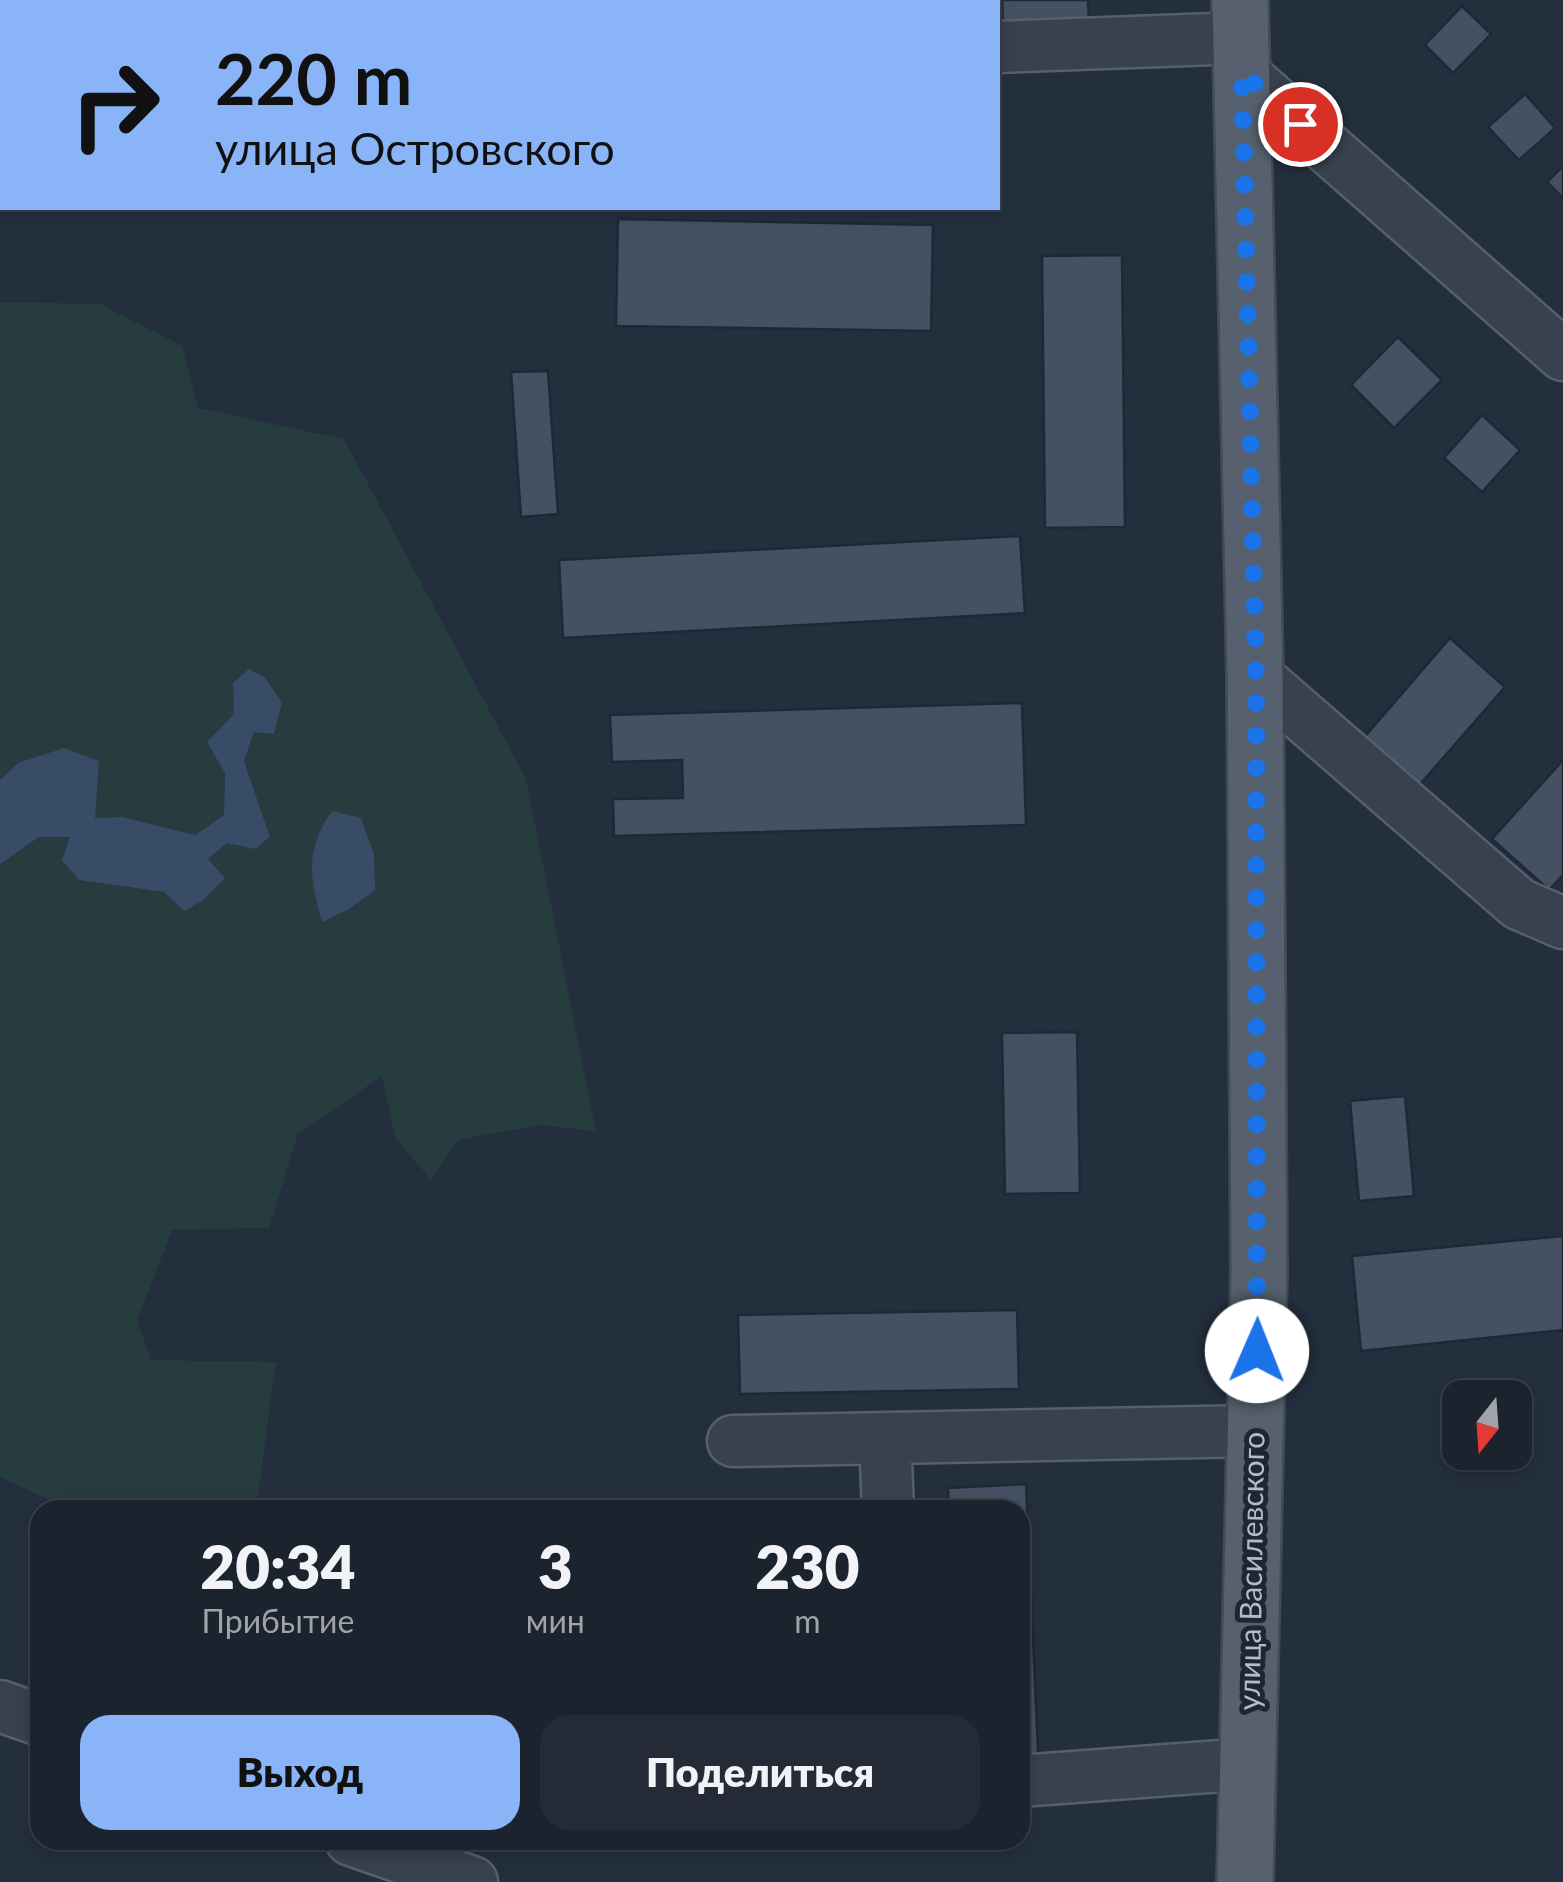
<!DOCTYPE html>
<html lang="ru">
<head>
<meta charset="utf-8">
<style>
	body { margin:0; font-family:Lato,sans-serif; background:#242b36; color:#f1f3f6; height:100vh; display:flex; flex-direction:column; font-size:38px; white-space:nowrap }
	* { box-sizing:border-box; margin:0 }
	p { font-size:32px; color:#a0a4aa }
	.icon { flex:none; width:55px; height:55px; fill:none; stroke:currentColor; stroke-width:2; stroke-linecap:round; stroke-linejoin:round }
	.map { position:relative; flex:1; overflow:hidden }
	.details { position:absolute; left:30px; top:1500px; width:1000px; height:350px; display:flex; flex-direction:column; background:#1b232e; border-radius:30px; box-shadow:0 5px 15px #0003,0 0 0 2px #39404a }
	.details>* { flex:none }
	.top-card { position:absolute; left:0px; top:0px; width:1000px; height:210px; box-shadow:0 5px 15px #0003,0 0 0 2px #39404a; background:#8ab4f8; color:#111; overflow:hidden }
	.needle { width:65px; rotate:197deg }
	.controls { position:absolute; left:1442px; top:1380px; display:grid; gap:20px }
	.controls a { display:grid; place-items:center; width:90px; height:90px; border-radius:20px; background:#1b232e; box-shadow:0 5px 15px #0003,0 0 0 2px #39404a; font-size:50px }
	.pin { position:absolute; display:grid; place-items:center; width:85px; height:85px; color:#fff; margin:-42px; border:5px solid #fff; border-radius:50%; box-shadow:0 2px 10px #0007 }
	.me { position:absolute; width:110px; margin:-55px; rotate:1deg; stroke-linejoin:round; filter:drop-shadow(0 0 8px #0008) }
	.turn { display:flex; align-items:center; gap:35px; height:210px; padding:0 50px; font-size:45px }
	.turn .icon { width:130px; height:130px; stroke-width:2.5 }
	.turn b { display:block; font-size:70px; line-height:85px }
	.eta { display:flex; justify-content:space-evenly; align-items:center; height:170px; text-align:center }
	.eta b { font-size:60px; font-weight:800; line-height:70px }
	.action { display:flex; gap:20px; margin-top:auto; padding:20px 50px }
	.action a { flex:1; height:115px; border-radius:30px; background:#8ab4f8; color:#111; font-size:40px; font-weight:800; line-height:115px; text-align:center }
	.action a+a { background:#242b36; color:#f1f3f6 }
	.map>svg:first-child { display:block }
</style>
</head>
<body>
<div class="map">
<svg width="1563" height="1882" viewBox="0 0 1563 1882">
	<rect width="100%" height="100%" fill="#242f3e"/>
	<path fill="#263c3f" d="M0,302L100,304L182,346L198,408L344,439L526,779L596,1131L539,1125L458,1140L431,1180L395,1137L382,1076L298,1134L269,1228L172,1230L137,1321L151,1360L276,1362L256,1510H71L0,1477V864L39,837H71L79,880L164,892L225,878L207,860L227,842L255,849L270,837L244,761L254,732L234,714L225,773L224,814L196,835L123,817L95,818L18,763L0,780Z"/>
	<path fill="#394c67" d="M249,669L265,678L282,703L274,734L254,732L244,761L270,837L255,849L227,843L208,859L225,878L202,901L184,911L164,892L79,880L62,860L70,837H39L0,864V780L18,763L64,748L99,761L95,818L123,817L195,835L224,815L225,773L207,742L234,714L233,683Z
		M332,811L361,818L374,855L375,890L349,909L322,922C310,878 304,851 332,811Z"/>
	<path fill="#455162" stroke="#1f2835" stroke-width="2.5" d="M1002,0H1088L1089,22L1003,25Z
		M1462,6L1491,34L1453,73L1425,45Z
		M1525,94L1555,128L1519,160L1488,127Z
		M1563,166V198L1547,182Z
		M618,219L933,225L931,331L616,326Z
		M1122,255L1125,527L1045,528L1042,256Z
		M1398,337L1442,380L1394,428L1351,385Z
		M548,371L558,514L521,517L511,372Z
		M1482,415L1520,450L1482,492L1444,458Z
		M1020,536L1025,613L563,638L559,560Z
		M1450,638L1505,687L1416,789L1361,741Z
		M1022,703L1026,825L614,836L613,799L683,798L682,760L612,762L610,715Z
		M1563,760V875L1549,890L1492,839Z
		M1077,1032L1080,1193L1005,1194L1002,1033Z
		M1405,1096L1414,1196L1359,1201L1350,1101Z
		M1563,1236V1330L1361,1351L1352,1256Z
		M1017,1310L1019,1389L740,1394L738,1315Z
		M1026,1484L1039,1773L1020,1774V1510H949L948,1488Z"/>
	<g fill="none" stroke-linecap="round" stroke-linejoin="round">
		<defs>
			<path id="minor" d="M964,0V2
				M998,47L1242,38
				M1242,73L1563,355
				M1255,675L1519,904L1563,923
				M885,1438L888,1510
				M733,1441L1256,1431
				M0,1706L40,1720
				M1020,1781L1248,1764
				M351,1840L472,1882"/>
			<path id="major" d="M1240,0L1255,675L1259,1272L1245,1882"/>
		</defs>
		<use href="#minor" stroke="#565f6c" stroke-width="55"/>
		<use href="#major" stroke="#414a57" stroke-width="60"/>
		<use href="#minor" stroke="#38414e" stroke-width="50"/>
		<use href="#major" stroke="#56606e" stroke-width="55"/>
	</g>
	<g fill="none" stroke-linecap="round" stroke-linejoin="round">
		<path stroke="#1a73e8" stroke-width="18" stroke-dasharray="0 32.4" d="M1257,1351L1256,675L1242,72L1300,124"/>
	</g>
	<g text-anchor="middle" stroke-width="10" stroke-linejoin="round" paint-order="stroke">
		<g font-size="30" fill="#b4bcc9" stroke="#1d2633">
			<text transform="translate(1252 1571) rotate(-89)" y="10">улица Василевского</text>
		</g>
	</g>
</svg>
<div class="controls">
<a><svg class="needle" viewBox="-14 -14 28 28"><path d="M0-13l5 13h-10z" fill="#e53935"/><path d="M0 13l5-13h-10z" fill="#a0a4aa"/></svg></a>
</div>
<div class="pin" style="left:1300px;top:124px;background:#d93025"><svg class="icon" aria-label="arrive" viewBox="0 0 24 24"><path d="M6 21V4h12l-3 4 3 4H6"/></svg></div>
<svg class="me" style="left:1257px;top:1351px" viewBox="-20 -20 40 40"><circle r="19" fill="#fff"/><path d="M0-13L10 11 0 6-10 11z" fill="#1a73e8"/></svg>
<div class="top-card">
<div class="turn"><svg class="icon" aria-label="right" viewBox="0 0 24 24"><path d="M7 20v-9h11M14 6l5 5-5 5"/></svg><div><b>220 m</b>улица Островского</div></div>
</div>
<section class="details">
<div class="eta">
<div><b>20:34</b><p>Прибытие</p></div>
<div><b>3</b><p>мин</p></div>
<div><b>230</b><p>m</p></div>
</div>
<div class="action"><a>Выход</a><a>Поделиться</a></div>
</section>
</div>
</body>
</html>
